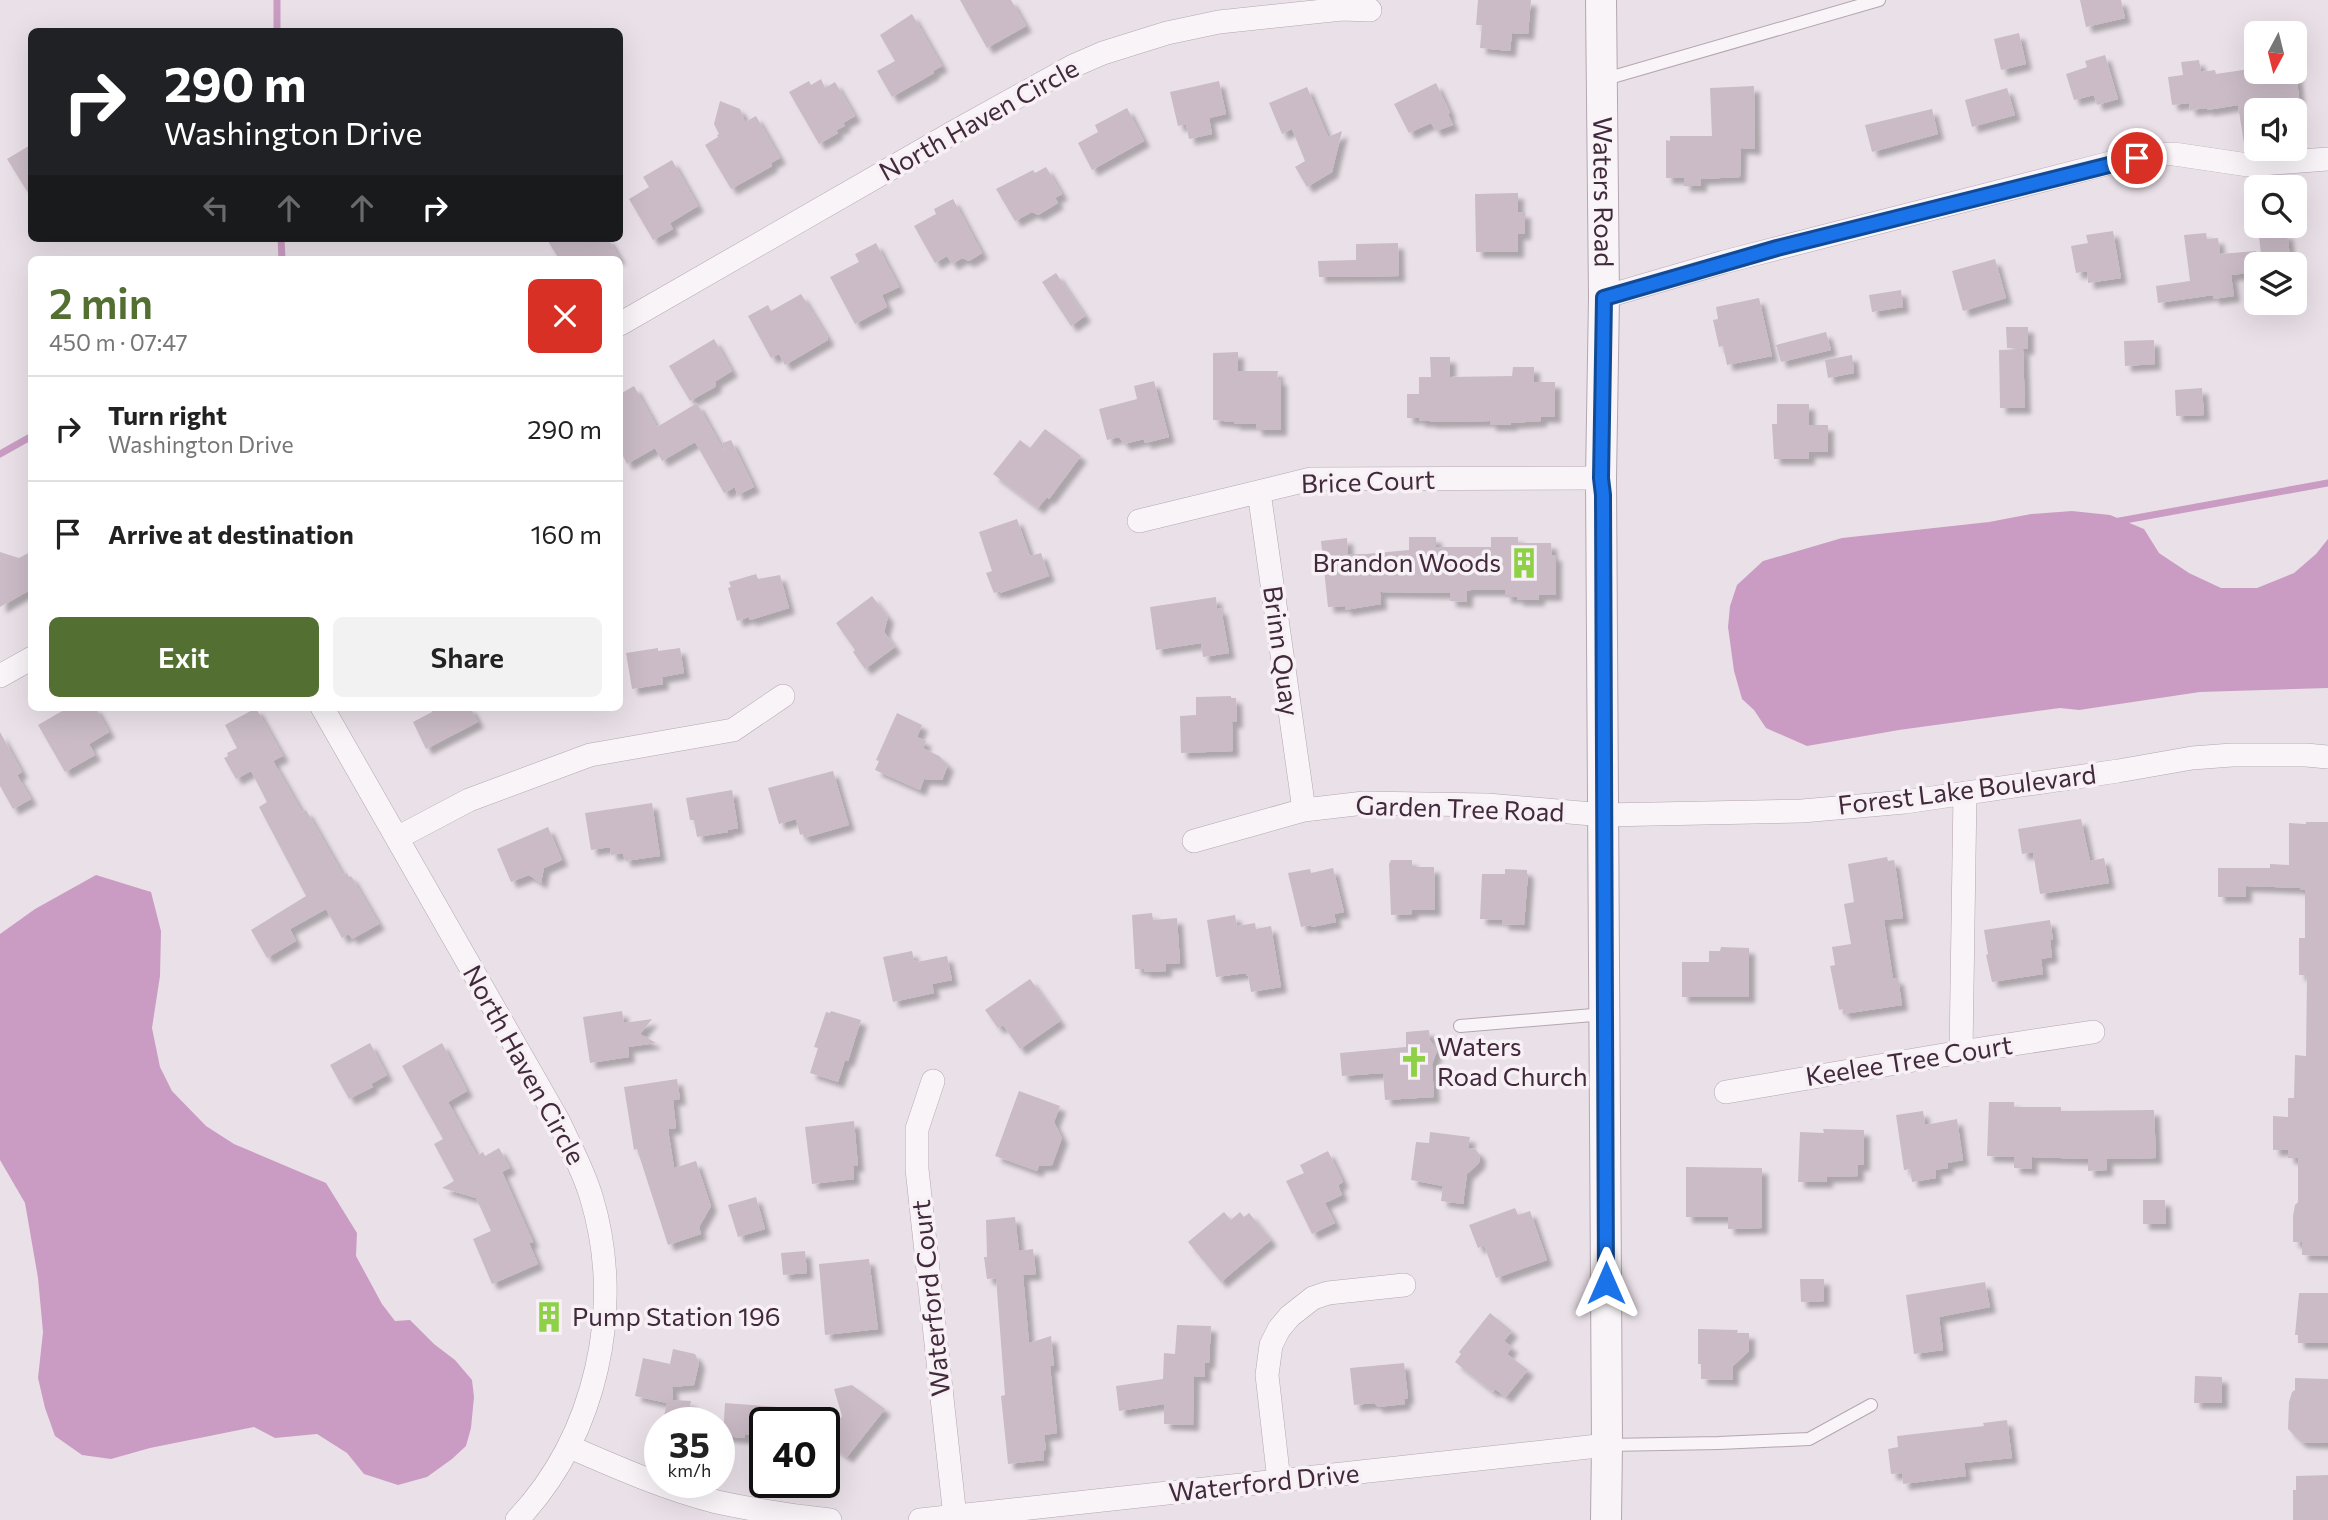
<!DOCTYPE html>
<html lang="en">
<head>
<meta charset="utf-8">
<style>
	body { margin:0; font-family:Commissioner,sans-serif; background:#f2f2f2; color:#222; height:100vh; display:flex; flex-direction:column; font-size:26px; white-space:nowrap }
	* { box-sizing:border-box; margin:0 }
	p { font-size:23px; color:#767676 }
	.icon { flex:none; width:38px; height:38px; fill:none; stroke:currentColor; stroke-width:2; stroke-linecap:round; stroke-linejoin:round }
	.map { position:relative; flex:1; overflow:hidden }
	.drawer { position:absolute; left:28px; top:256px; width:595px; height:455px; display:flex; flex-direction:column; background:#fff; border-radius:10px; box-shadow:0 7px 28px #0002 }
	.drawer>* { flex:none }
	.hud { position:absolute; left:28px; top:28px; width:595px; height:214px; border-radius:10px; box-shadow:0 7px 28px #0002; background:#202124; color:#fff; overflow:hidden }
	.needle { width:46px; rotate:187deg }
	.controls { position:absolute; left:2244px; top:21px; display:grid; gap:14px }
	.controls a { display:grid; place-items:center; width:63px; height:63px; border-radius:10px; background:#fff; box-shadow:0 7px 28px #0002; font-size:35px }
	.speed { position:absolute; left:644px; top:1407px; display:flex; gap:14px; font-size:35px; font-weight:700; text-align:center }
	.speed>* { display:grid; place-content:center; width:91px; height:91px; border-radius:50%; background:#fff; box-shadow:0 7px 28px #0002; line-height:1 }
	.speed small { font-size:18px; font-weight:400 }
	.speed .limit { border:4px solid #111; border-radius:10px; background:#fff; color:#111 }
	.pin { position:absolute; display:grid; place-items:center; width:60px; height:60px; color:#fff; margin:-30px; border:4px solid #fff; border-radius:50%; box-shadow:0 2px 7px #0007 }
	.me { position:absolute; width:77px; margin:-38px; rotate:0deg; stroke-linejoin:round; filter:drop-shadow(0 0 5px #0008) }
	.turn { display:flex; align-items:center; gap:24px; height:147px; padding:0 21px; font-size:32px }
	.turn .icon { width:91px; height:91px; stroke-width:2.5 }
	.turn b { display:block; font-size:49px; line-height:60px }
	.lanes { display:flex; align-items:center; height:66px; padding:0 21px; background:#0003; justify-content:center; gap:35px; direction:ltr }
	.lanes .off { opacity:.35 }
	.round { display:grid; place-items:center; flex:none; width:74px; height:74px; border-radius:10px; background:#f2f2f2 }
	.headline { display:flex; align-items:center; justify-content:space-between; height:119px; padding:0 21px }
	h1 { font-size:42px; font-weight:600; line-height:52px; color:#537032 }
	.cta { display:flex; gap:14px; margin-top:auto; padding:14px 21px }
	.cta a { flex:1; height:80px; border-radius:10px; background:#537032; color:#fff; font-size:28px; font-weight:600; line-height:80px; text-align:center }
	.cta a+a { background:#f2f2f2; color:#222 }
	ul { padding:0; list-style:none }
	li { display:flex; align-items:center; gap:21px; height:105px; padding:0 21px; border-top:2px solid #e0e0e0 }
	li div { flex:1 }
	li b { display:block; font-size:26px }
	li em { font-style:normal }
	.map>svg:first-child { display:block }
</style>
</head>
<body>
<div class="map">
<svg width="2328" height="1520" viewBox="0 0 2328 1520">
	<defs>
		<filter id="shadow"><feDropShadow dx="6" dy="6" stdDeviation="2" flood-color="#0004"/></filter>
	</defs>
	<rect width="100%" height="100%" fill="#eae1e8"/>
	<path fill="#ca9cc4" d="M2072,511L2110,515L2144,529L2159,553L2189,573L2221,588H2257L2294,573L2316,554L2328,539V688L2200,692L2079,710L2060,708L1899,730L1807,746L1766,728L1754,710L1742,699L1734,671L1728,627L1730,606L1737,585L1763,561L1842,538L1989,522L2031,514Z
		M96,875L151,892L161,931L160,976L152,1028L160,1067L172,1091L206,1126L234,1144L326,1183L357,1233L356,1256L382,1304L395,1321L410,1320L434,1344L455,1360L472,1380L474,1397L471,1428L466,1446L452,1459L427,1477L398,1485L364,1474L347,1453L317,1434L275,1438L254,1427L150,1448L111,1459L82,1455L55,1436L45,1408L38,1378L43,1332L38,1278L25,1203L0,1160V934L35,909Z"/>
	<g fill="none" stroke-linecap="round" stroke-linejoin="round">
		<path stroke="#ca9cc4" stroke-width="7" d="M277,0V32
			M281,238L282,259
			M0,454L32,436
			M2114,522L2328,483"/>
	</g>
	<path fill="#cabbc6" filter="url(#shadow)" d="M960,0H1011L1026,26L987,48Z
		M1478,0H1531L1528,34L1512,33L1510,51L1480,48L1482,25H1476Z
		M2080,0H2121L2125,18L2086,27Z
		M912,14L942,66L933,71L934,73L892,97L877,71L895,61L880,35Z
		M2019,33L2026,64L2001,70L1994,39Z
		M2105,55L2118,99L2097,105L2094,95L2074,100L2066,74L2087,67L2085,61Z
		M2199,60L2201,72L2215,70L2216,74L2256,68V72H2296L2299,98L2266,102L2267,110H2256V150H2245L2238,105L2207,110V108L2190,110L2189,103L2172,105L2168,77L2183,75L2181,62Z
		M821,79L825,88L835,82L855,116L843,123L845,126L836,130L838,133L819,144L789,92L809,81L811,85Z
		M1219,81L1226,114L1209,118L1212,134L1189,139L1186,124L1178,126L1170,92Z
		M1436,83L1450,113L1448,114L1453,125L1436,131L1431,123L1409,133L1394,104Z
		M1754,86L1755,149L1741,148L1740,177L1701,179V186H1684V178H1666V140L1670,141V136H1712L1710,88Z
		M1307,87L1328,137L1342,131L1332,172L1307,187L1295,167L1305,161L1292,129L1282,134L1269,103Z
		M2007,88L2015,115L1972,127L1965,100Z
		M720,101L740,109L745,122L756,116L780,158L771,163L772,166L731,189L705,145L718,137L717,135L719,134L714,124Z
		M1127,108L1144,141L1092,170L1078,143L1098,132L1095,125Z
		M1932,109L1938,134L1872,152L1865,125Z
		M32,144V199L7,159Z
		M672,160L698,206L670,223L673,229L653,240L629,199L649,187L643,177Z
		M1046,167L1062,194L1055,198L1058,203L1038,215L1032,212L1015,221L996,189L1033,170L1035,173Z
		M1518,193V212H1525V234H1518V252H1476L1475,194Z
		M953,199L982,253L969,261L962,258L952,264L947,256L935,263L914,226L936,214L934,209Z
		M2113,231L2121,278L2088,283L2087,271L2076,273L2071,246L2088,243L2086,235Z
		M2206,233L2207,239L2218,238L2220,254L2256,251V272L2231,275L2234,296L2213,299V295L2158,303L2156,286L2190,281L2184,235Z
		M2287,233L2291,264H2262L2259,236Z
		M546,238H608L620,259H559Z
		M876,243L899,287L882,295L887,307L855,324L830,277L859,262L855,254Z
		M1398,243L1399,276L1319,277L1318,261L1356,260V244Z
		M1995,259L2006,298L1963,311L1952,271Z
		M1056,273L1085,316L1071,326L1042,282Z
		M1901,290L1903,307L1872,312L1869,295Z
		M801,294L828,338V340L785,365L779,354L771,358L748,316L768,305L771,311Z
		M1759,298L1772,356L1727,365L1723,346L1719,347L1713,320L1718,319L1716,307Z
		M2006,327H2028V349L2007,348Z
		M1826,332L1831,350L1781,362L1776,345Z
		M714,339L732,371L716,381L715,387L690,401L669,366Z
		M2154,340L2155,364L2125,366L2124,341Z
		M2023,349L2025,408H2000L1999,350Z
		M1238,352V371H1278L1277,379H1281V430H1256V424H1234V422L1213,420V353Z
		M1852,355L1854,373L1828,378L1825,360Z
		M1430,357H1450V377L1512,376L1513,367H1534V382H1555V417H1541V421L1511,423V425H1490V421L1430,422V421H1419V418H1407V394H1419V377H1431Z
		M1154,381L1169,437L1145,443L1144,439L1124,444L1119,437L1107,440L1099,409L1137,399L1134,386Z
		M634,386L657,427L697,403L726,455L722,443L731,440L754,487L737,495L735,487L724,493L695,442L662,461L655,448L627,464L620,450V394Z
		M2202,388L2204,415L2176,416L2175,390Z
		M1777,404H1809V425H1828V452H1809V459H1774L1772,424H1777Z
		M1045,429L1081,456L1049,499L1047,497L1038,508L993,474L1020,440L1030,448Z
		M1017,519L1030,556L1041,553L1049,576L1000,593V591L994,593L986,573L992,571L979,532Z
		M1409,537H1436V547H1491V537H1518V543H1551L1552,555H1556V595H1539V600H1517V597H1505V590H1471L1467,591V602L1450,601V593L1380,592L1381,604L1345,610V606L1328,607L1321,541L1347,538L1348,554H1366L1409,550Z
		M32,551V589L0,607V552L19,558Z
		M756,574L758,579L780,575L789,608L750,620L749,617L737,621L728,588L731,587L729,582Z
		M872,596L888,617L884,632L895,647L865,669L853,652L855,650L836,623Z
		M1216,597L1217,609L1221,608L1229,653L1203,657L1201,643L1156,650L1150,607Z
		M658,648V651L680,648L684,673L662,677L663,684L632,689L626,653Z
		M1231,696V698H1236L1237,722H1232L1233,751L1181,753L1180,716L1196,715V697Z
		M69,707H95L109,732L89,744L95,755L65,772L38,725Z
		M430,707H470L478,722L426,749L413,722L432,712Z
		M256,708L283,756L273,761L302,812L306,810L343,875L347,873L349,877L351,876L379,924L352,939L349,934L342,938L326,909L290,929L296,941L267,958L251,930L306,896L259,807L267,802L251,771L236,779L224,758L228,756L227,753L237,748L225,725Z
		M897,713L922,725L917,737L926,741L923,748L939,756L948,765L942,780L924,779L920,790L875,770L879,761L876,760Z
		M0,732L22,772L17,775L31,799L13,809L0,786Z
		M833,771L849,825L804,838L803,834L800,835L796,819L779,824L768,788Z
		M732,790L738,828L728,830V832L697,837L694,820H690L686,798Z
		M652,803L660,856L625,861L623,853L611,855L610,847L591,850L585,813Z
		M2081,819L2090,861L2104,858L2109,883L2040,894L2033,852L2022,854L2018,829Z
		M2306,822H2328V1256L2302,1255V1242H2293V1216L2295,1205L2298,1202V1158H2288V1150H2273V1116L2288,1117V1098H2294L2295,1055L2306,1056L2307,975H2299V938H2305V890H2300V888L2246,886V897H2218V868H2270V864L2289,865V823L2306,824Z
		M548,827L562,860L544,868L541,883L529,875L511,882L497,849Z
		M1887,857L1888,861L1894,860L1896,871L1903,918L1884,920L1893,979L1898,978L1902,1005L1843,1014V1009L1839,1010L1830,966L1835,965L1832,947L1851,944L1844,904L1854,902L1848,864Z
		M1391,860H1412V867H1434L1435,910H1412V914L1391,915L1389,864Z
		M1333,868L1344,912L1334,914L1336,922L1312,927L1311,925L1301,927L1288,873L1310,869L1311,873Z
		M1505,869L1527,870V874H1528L1524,925L1502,924L1503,920L1480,919L1482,874H1505Z
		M1152,913L1153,920L1177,918L1180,963L1166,964V971L1144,972V969H1135L1132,915Z
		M1235,915L1237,926L1255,923L1256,929L1271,926L1281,987L1251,992L1248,975L1246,976V973L1216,977L1207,920Z
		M2050,920L2053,940H2050L2052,957L2041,959L2043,974L1992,982L1986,955L1988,954L1984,930Z
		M1721,947L1749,948V997H1682V962H1709V951H1720Z
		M912,951L914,960H917V962L947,956L952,980L932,984L934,993L893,1002L883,957Z
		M1030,979L1060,1021L1020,1049L1003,1025L998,1028L985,1010Z
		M622,1011L624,1023L652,1019L640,1034L656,1043L628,1047L629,1057L590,1063L583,1017Z
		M831,1011L861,1020L848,1061L845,1060L838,1082L810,1073L818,1048L814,1047L826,1012L830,1013Z
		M1429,1030L1430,1040L1437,1051L1432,1064L1434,1097L1385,1100L1383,1073L1342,1076L1340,1053L1406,1047V1032Z
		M370,1043L387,1075L371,1084L373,1087L349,1099L330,1065Z
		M442,1043L467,1091L448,1102L477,1156L483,1152L485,1156L499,1148L510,1168L502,1172L533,1242L529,1243L538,1264L492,1284L473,1239L491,1231L476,1198L442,1188L454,1181L434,1144L443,1139L402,1066Z
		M677,1079L680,1099L673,1100L676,1128L668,1129L674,1168L696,1161L711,1206L699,1227L701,1234L668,1245L637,1149L634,1150L624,1087Z
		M1019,1091L1060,1106L1054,1122L1062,1138L1052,1165L1039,1166L1037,1171L995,1156Z
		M1989,1102H2014V1107H2061V1111L2154,1110L2156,1158L2107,1159V1170L2088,1171V1159L2032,1157V1169L2014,1168V1157L1987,1156Z
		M1923,1111L1925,1125L1957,1119L1963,1160L1947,1163L1948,1168L1935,1170L1936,1178L1912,1182L1910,1169L1904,1170L1896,1115Z
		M854,1121L858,1166H853L854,1179L812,1184L805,1127Z
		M1823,1129L1864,1130V1165H1858V1176L1827,1177V1182H1798L1800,1132L1824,1133Z
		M1430,1132L1470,1137L1468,1148L1475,1149L1480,1155L1479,1163L1467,1174L1463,1204L1441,1201L1443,1186L1411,1180L1416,1142L1429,1143Z
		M1328,1151L1343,1182L1338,1185L1342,1195L1325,1203L1335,1223L1312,1234L1286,1181L1304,1173L1300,1165Z
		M1686,1167L1762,1168V1228L1728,1229V1217H1686Z
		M756,1197L765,1229L738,1237L728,1205Z
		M2143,1200H2165L2166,1224H2143Z
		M1515,1208L1518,1215L1530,1211L1547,1260L1496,1278L1484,1245L1478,1248L1469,1225Z
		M1224,1212L1231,1220L1240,1212L1244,1217L1249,1213L1271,1240L1221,1282L1188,1242Z
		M1015,1217L1019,1251L1033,1249L1036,1274L1023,1275L1029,1343L1051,1336L1054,1366H1050L1057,1433L1044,1435L1046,1449L1043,1452L1044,1460L1008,1464L1001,1396L1005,1395L996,1278L987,1279L984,1257H987L986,1220Z
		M805,1251L807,1273L783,1275L781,1253Z
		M869,1259L878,1329L825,1335L819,1264Z
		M1800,1279H1824V1301L1801,1302Z
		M1985,1282L1990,1307L1939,1317L1943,1350L1914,1354L1906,1295Z
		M2299,1293H2328V1343H2298V1335H2295Z
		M1490,1313L1512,1331L1504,1341L1512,1347L1507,1354L1528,1370L1506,1397L1495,1389L1493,1392L1455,1362L1461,1354L1459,1352Z
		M1177,1325L1211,1326L1209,1363H1205V1377L1194,1376L1193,1425L1164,1424V1404L1119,1411L1116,1386L1163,1379L1164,1353L1175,1354Z
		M1698,1329L1738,1330L1737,1333H1749V1351L1733,1366V1380L1701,1379V1364H1698Z
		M673,1349L695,1354L699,1363L694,1385L672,1387L673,1400L691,1401L687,1423L663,1420L667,1403L635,1396L643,1358L670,1364Z
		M1404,1363L1408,1398L1404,1399L1405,1404L1378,1407L1374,1403L1354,1405L1350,1368Z
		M2195,1376L2222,1377V1403H2194Z
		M2295,1378L2328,1379V1443L2301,1442L2288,1429L2289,1402L2292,1392L2295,1390Z
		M852,1385L885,1409L847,1457L826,1442L825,1439L842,1416L834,1389Z
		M725,1403L805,1409V1423H765V1436L745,1434V1438L723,1436Z
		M2007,1420L2012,1458L1964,1463L1966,1476L1903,1484L1902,1473L1891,1474L1888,1449L1898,1447L1897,1436L1984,1426L1983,1423Z
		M2328,1475V1520H2293V1490H2296V1476Z"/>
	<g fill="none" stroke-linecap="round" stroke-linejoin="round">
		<defs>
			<path id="service" d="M1602,80L1879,0
				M1460,1026L1605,1014
				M1608,1445L1719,1443L1809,1439L1871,1405"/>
			<path id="minor" d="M1604,297L1724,262L2118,161L2156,154H2174L2248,165L2328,159
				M620,324L954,132L1073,66L1103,53L1167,33L1219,22L1342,9L1370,10
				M1259,492L1304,810
				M1139,521L1311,479L1601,478
				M0,676L32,658
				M322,707L559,1122C570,1146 583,1170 591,1196C625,1307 597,1435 517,1520
				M397,838L469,800L590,755L733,730L783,696
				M1194,841L1304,810L1364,803L1487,805L1604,815L1802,811L1905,802L2118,771L2192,758L2232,755H2306L2328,757
				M1961,1052L1965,793
				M933,1081L917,1129V1169L955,1517
				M1726,1092L1961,1052L2093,1032
				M570,1447C618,1468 666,1489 717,1502C754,1510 792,1516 830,1520
				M1279,1481L1267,1375L1271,1345L1279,1329L1290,1316L1313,1298L1328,1293L1404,1285
				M920,1520L1607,1445"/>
			<g id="tertiary">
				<path id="s1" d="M1601,0L1604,297L1601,478L1607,1445L1606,1520"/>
			</g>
		</defs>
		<use href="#service" stroke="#b4a6b1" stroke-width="14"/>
		<use href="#minor" stroke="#b4a6b1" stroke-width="24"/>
		<use href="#tertiary" stroke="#b4a6b1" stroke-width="32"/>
		<use href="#service" stroke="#f8f4f7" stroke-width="12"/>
		<use href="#minor" stroke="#f8f4f7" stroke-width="23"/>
		<use href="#tertiary" stroke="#f8f4f7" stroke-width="30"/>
	</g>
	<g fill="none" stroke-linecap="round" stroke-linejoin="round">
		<defs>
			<path id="route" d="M1606,1283L1603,495L1601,478L1604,298L1777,248L2137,158"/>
		</defs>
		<use href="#route" stroke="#114b97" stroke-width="18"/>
		<use href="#route" stroke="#1a73e8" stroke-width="12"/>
	</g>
	<defs>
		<symbol id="building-bare" viewBox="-9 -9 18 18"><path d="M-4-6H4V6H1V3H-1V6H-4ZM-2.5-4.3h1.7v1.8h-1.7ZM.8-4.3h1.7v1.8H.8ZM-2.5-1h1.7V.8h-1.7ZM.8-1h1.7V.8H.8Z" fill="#8ed046" stroke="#f7f1f6" stroke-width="2.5" paint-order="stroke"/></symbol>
		<symbol id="church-bare" viewBox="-9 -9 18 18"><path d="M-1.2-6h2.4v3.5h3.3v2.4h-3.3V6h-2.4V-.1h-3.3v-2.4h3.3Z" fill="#8ed046" stroke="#f7f1f6" stroke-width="2.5" paint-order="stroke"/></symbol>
	</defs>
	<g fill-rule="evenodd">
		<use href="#building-bare" x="1502" y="541" width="44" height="44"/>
		<use href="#church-bare" x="1392" y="1040" width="44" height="44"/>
		<use href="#building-bare" x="527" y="1295" width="44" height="44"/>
	</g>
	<g text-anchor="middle" stroke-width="7" stroke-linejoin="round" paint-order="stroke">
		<g font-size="26" fill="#42293c" stroke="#f7f1f6">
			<text transform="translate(979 120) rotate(-29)" y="9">North Haven Circle</text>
			<text dy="9" stroke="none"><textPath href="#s1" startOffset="192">Waters Road</textPath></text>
			<text transform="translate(1368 482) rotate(-2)" y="9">Brice Court</text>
			<text transform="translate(1281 651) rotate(82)" y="9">Brinn Quay</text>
			<text transform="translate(1967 790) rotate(-7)" y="9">Forest Lake Boulevard</text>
			<text transform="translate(1460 809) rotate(2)" y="9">Garden Tree Road</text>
			<text transform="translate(1909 1061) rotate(-9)" y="9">Keelee Tree Court</text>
			<text transform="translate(524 1065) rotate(61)" y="9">North Haven Circle</text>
			<text transform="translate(931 1298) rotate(-96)" y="9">Waterford Court</text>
			<text transform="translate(1264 1483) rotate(-6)" y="9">Waterford Drive</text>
		</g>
		<g font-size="26" fill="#42293c" stroke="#f7f1f6" text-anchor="start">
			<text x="1501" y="572" text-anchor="end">Brandon Woods</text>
			<text x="1437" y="1056">Waters<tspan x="1437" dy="30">Road Church</tspan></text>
			<text x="572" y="1326">Pump Station 196</text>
		</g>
	</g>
</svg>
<div class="controls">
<a><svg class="needle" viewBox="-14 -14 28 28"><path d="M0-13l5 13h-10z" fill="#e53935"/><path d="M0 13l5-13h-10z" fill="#767676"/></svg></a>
<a><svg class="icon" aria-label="sound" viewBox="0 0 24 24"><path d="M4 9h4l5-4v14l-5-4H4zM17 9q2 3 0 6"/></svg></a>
<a><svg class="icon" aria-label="search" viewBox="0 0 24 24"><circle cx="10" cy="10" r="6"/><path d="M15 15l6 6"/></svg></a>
<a><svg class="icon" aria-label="layers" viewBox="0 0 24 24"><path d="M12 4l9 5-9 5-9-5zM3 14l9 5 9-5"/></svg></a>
</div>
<div class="speed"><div>35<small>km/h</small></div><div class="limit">40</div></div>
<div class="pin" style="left:2137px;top:158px;background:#d93025"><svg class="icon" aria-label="arrive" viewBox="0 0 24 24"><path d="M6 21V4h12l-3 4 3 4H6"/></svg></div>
<svg class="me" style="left:1606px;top:1283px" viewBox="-20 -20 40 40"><path d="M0-17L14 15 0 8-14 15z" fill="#1a73e8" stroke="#fff" stroke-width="4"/></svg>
<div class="hud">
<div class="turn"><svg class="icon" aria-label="right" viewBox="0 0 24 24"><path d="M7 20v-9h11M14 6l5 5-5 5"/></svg><div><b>290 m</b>Washington Drive</div></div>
<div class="lanes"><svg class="icon off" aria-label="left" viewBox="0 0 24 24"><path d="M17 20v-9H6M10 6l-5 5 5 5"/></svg><svg class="icon off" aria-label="ahead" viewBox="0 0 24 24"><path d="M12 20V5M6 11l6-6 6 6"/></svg><svg class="icon off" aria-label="ahead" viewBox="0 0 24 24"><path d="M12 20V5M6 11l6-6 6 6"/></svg><svg class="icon" aria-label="right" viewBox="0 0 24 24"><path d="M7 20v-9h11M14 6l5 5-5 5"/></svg></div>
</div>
<section class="drawer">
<div class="headline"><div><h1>2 min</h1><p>450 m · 07:47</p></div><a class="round" style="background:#d93025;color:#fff"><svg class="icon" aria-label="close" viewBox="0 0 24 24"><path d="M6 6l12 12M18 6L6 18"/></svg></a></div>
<ul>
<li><svg class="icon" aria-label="right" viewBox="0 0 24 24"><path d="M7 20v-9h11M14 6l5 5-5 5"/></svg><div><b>Turn right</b><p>Washington Drive</p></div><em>290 m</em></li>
<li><svg class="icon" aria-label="arrive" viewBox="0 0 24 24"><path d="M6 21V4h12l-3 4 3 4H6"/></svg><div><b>Arrive at destination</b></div><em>160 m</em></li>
</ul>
<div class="cta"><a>Exit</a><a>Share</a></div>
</section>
</div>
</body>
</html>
